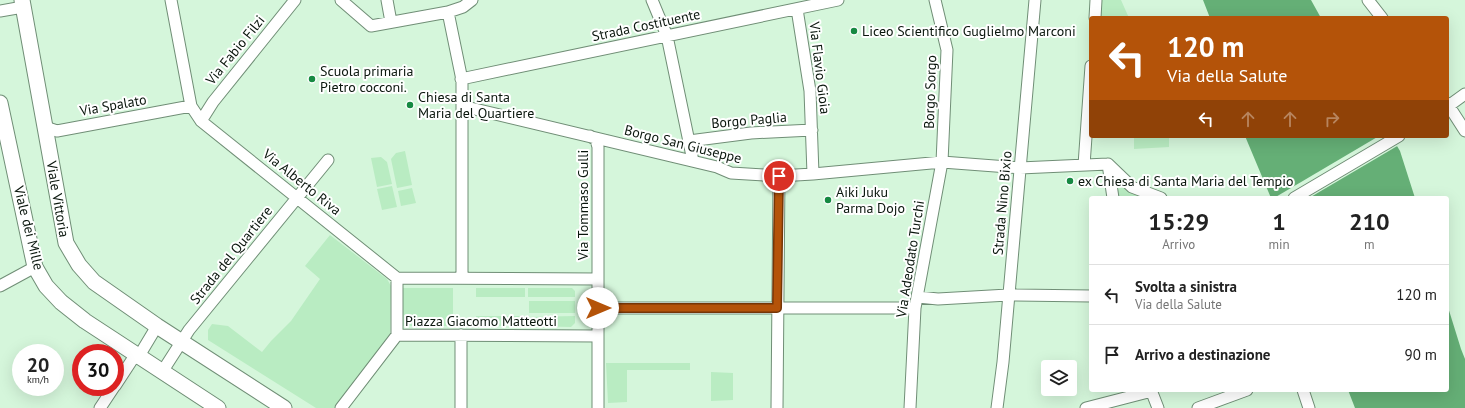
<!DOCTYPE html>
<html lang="it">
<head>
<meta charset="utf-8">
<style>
	body { margin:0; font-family:"PT Sans",sans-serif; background:#f6f6f6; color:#222; height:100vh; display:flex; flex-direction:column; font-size:15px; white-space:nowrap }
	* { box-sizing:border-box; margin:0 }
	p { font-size:13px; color:#767676 }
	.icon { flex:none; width:22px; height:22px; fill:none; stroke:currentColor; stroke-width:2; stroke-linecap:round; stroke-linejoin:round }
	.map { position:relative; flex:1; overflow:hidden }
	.side { position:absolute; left:1089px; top:196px; width:360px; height:196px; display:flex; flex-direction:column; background:#fff; border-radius:4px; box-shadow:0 4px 16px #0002 }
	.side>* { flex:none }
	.top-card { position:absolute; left:1089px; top:16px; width:360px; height:122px; border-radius:4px; box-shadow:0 4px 16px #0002; background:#b45309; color:#fff; overflow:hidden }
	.tools { position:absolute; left:1041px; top:360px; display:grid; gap:8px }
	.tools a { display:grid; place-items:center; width:36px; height:36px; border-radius:4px; background:#fff; box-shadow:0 4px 16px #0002; font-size:20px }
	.speed { position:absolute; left:12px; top:344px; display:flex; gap:8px; font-size:20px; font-weight:700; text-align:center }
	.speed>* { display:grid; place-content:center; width:52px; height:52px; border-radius:50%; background:#fff; box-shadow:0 4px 16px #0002; line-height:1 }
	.speed small { font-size:10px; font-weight:400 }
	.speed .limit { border:6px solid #d22; background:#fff; color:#111 }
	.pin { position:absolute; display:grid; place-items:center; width:34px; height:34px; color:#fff; margin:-17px; border:2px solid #fff; border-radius:50%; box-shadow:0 1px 4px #0007 }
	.me { position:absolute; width:44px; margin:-22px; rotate:90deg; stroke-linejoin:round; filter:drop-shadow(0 0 3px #0008) }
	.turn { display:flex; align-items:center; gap:14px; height:84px; padding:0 12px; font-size:18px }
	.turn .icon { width:52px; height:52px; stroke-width:2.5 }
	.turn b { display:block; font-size:28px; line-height:34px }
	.lanes { display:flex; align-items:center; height:38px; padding:0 12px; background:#0003; justify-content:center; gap:20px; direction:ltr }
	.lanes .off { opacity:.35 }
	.eta { display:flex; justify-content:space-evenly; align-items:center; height:68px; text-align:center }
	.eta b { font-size:24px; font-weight:800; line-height:28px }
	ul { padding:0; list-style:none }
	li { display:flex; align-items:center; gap:12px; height:60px; padding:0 12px; border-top:1px solid #e0e0e0 }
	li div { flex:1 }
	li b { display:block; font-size:15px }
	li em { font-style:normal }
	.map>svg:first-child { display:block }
</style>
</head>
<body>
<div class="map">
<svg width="1465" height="408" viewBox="0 0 1465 408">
	<rect width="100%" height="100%" fill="#d5f6db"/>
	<path fill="#b9ecc2" d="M1099,0H1121L1129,18H1098Z
		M1134,136H1169V147L1134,149Z
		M405,151L412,185L397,188L391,159L396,153Z
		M381,157L387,162L392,184L377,187L371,158Z
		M392,186L397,207L382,210L377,189Z
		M1119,187H1122L1147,198H1119L1118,191Z
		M412,188L416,203L401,206L398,191Z
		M330,235L387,279L391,286L390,338L337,408H316L208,340V330L212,324L228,326L262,352L271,341L291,321L320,279L305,266Z
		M403,288H453V326H403Z
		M476,288H525V297H476Z
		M528,288H572L575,291V297H528Z
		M529,301H575V313H529Z
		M476,316H525V326H476Z
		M575,316V323L571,327L529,326L528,317Z
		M606,363H690V370H627V402L608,403Z
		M711,372L733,373V400L711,401Z"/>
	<path fill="#65af76" d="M1203,0H1311L1321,18H1210Z
		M1245,136H1391L1400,151L1415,198H1271Z
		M1447,304L1461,349L1465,359V408H1355L1348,390H1447Z"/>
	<path fill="#d5f6db" d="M1379,136H1393L1399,145L1309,198H1274Z"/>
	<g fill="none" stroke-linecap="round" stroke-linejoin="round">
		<defs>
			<path id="street" d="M171,0L191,106L201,121L397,278
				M341,0L371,26L448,12L463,7L472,0
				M387,0L391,22
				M652,0L667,36L693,161
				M1368,0L1382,18
				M797,9L810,91L813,174
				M0,11L23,7
				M448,12L462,80V278
				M1095,18L1096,0
				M461,79L838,0
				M1447,103L1465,131
				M462,106L717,167L731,173L779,176L813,174L942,162L1020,168L1108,164
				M1447,107L1465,94
				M201,121L213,102L295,0
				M44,122L48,128L57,131L191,106
				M590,136L596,140L598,147V336L397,335V278L598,279
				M689,141L751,133L812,130
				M1108,164L1132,187L1161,198
				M1108,164L1113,198
				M1084,165L1091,66
				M1294,198L1399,136
				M0,286L35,267
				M918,297L938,299L1008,295L1091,296
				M598,308H915
				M162,372L189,330L328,160
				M115,386L132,360L139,356L157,326
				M1151,390L1158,408
				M1303,390L1309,408
				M100,408L114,387
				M341,408L397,335
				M461,408V335
				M598,408V336
				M777,408L779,176
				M910,408L915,308L942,162L947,50L935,0
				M997,408L1003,362L1035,0
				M1086,408L1152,391
				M1198,408L1247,390"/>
			<path id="secondary" d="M22,0L66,243L79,265L94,282L157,326L284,408
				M0,103L35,267L46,286L61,302L85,321L218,408"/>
		</defs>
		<use href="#street" stroke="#708e76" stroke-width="13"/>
		<use href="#secondary" stroke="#708e76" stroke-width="17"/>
		<use href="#street" stroke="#fff" stroke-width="11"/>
		<use href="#secondary" stroke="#fff" stroke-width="15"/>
	</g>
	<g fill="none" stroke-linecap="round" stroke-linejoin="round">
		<defs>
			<path id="route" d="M598,308H777L779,176"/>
		</defs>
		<use href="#route" stroke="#753606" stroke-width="10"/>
		<use href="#route" stroke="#b45309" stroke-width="7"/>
	</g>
	<g fill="#168942" stroke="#fff" stroke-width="1.5">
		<circle cx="854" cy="31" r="4"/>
		<circle cx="312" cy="79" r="4"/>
		<circle cx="410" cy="105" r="4"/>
		<circle cx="1070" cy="181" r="4"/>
		<circle cx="828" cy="200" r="4"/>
	</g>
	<g text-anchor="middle" stroke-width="4" stroke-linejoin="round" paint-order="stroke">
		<g font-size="14" fill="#0a160d" stroke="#fff">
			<text transform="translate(646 25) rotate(-12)" y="5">Strada Costituente</text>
			<text transform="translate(235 50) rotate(-51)" y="5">Via Fabio Filzi</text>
			<text transform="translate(820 68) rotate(83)" y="5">Via Flavio Gioia</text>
			<text transform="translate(930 92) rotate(-88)" y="5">Borgo Sorgo</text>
			<text transform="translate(113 105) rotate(-10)" y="5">Via Spalato</text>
			<text transform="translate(749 120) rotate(-5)" y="5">Borgo Paglia</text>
			<text transform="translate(683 144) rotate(14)" y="5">Borgo San Giuseppe</text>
			<text transform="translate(302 182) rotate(39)" y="5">Via Alberto Riva</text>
			<text transform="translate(58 199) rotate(80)" y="5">Viale Vittoria</text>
			<text transform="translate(1002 203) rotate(-85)" y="5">Strada Nino Bixio</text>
			<text transform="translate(583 205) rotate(-90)" y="5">Via Tommaso Gulli</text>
			<text transform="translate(29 228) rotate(76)" y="5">Viale dei Mille</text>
			<text transform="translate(231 255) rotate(-51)" y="5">Strada del Quartiere</text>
			<text transform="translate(910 259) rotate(-81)" y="5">Via Adeodato Turchi</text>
			<text x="481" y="326">Piazza Giacomo Matteotti</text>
		</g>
		<g font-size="14" fill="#0a160d" stroke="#fff" text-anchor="start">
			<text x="862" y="36">Liceo Scientifico Guglielmo Marconi</text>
			<text x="320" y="76">Scuola primaria<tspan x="320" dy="16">Pietro cocconi.</tspan></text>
			<text x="418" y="102">Chiesa di Santa<tspan x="418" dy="16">Maria del Quartiere</tspan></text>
			<text x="1078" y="186">ex Chiesa di Santa Maria del Tempio</text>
			<text x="836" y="197">Aiki Juku<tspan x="836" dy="16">Parma Dojo</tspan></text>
		</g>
	</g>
</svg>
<div class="tools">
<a><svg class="icon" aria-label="layers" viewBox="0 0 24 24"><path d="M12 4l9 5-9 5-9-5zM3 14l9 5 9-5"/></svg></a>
</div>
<div class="speed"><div>20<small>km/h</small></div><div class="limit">30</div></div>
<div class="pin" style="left:779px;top:176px;background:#d93025"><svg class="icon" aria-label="arrive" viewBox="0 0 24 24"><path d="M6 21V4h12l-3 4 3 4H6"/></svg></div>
<svg class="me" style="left:598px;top:308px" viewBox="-20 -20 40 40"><circle r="19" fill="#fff"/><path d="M0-13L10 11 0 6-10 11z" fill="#b45309"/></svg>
<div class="top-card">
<div class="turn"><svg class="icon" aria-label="left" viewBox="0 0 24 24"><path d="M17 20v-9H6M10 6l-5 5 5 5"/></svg><div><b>120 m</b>Via della Salute</div></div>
<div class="lanes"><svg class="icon" aria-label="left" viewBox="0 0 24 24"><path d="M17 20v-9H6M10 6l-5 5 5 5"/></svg><svg class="icon off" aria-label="ahead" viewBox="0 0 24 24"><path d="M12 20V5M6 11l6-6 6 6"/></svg><svg class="icon off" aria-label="ahead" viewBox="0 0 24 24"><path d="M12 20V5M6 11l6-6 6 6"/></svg><svg class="icon off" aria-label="right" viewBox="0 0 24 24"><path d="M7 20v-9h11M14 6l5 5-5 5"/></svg></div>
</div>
<section class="side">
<div class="eta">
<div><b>15:29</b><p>Arrivo</p></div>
<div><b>1</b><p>min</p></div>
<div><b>210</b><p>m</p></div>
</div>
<ul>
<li><svg class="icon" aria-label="left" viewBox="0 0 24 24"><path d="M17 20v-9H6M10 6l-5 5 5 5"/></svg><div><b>Svolta a sinistra</b><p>Via della Salute</p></div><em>120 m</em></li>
<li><svg class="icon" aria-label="arrive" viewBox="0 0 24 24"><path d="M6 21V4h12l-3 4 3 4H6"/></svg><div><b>Arrivo a destinazione</b></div><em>90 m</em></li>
</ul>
</section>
</div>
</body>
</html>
